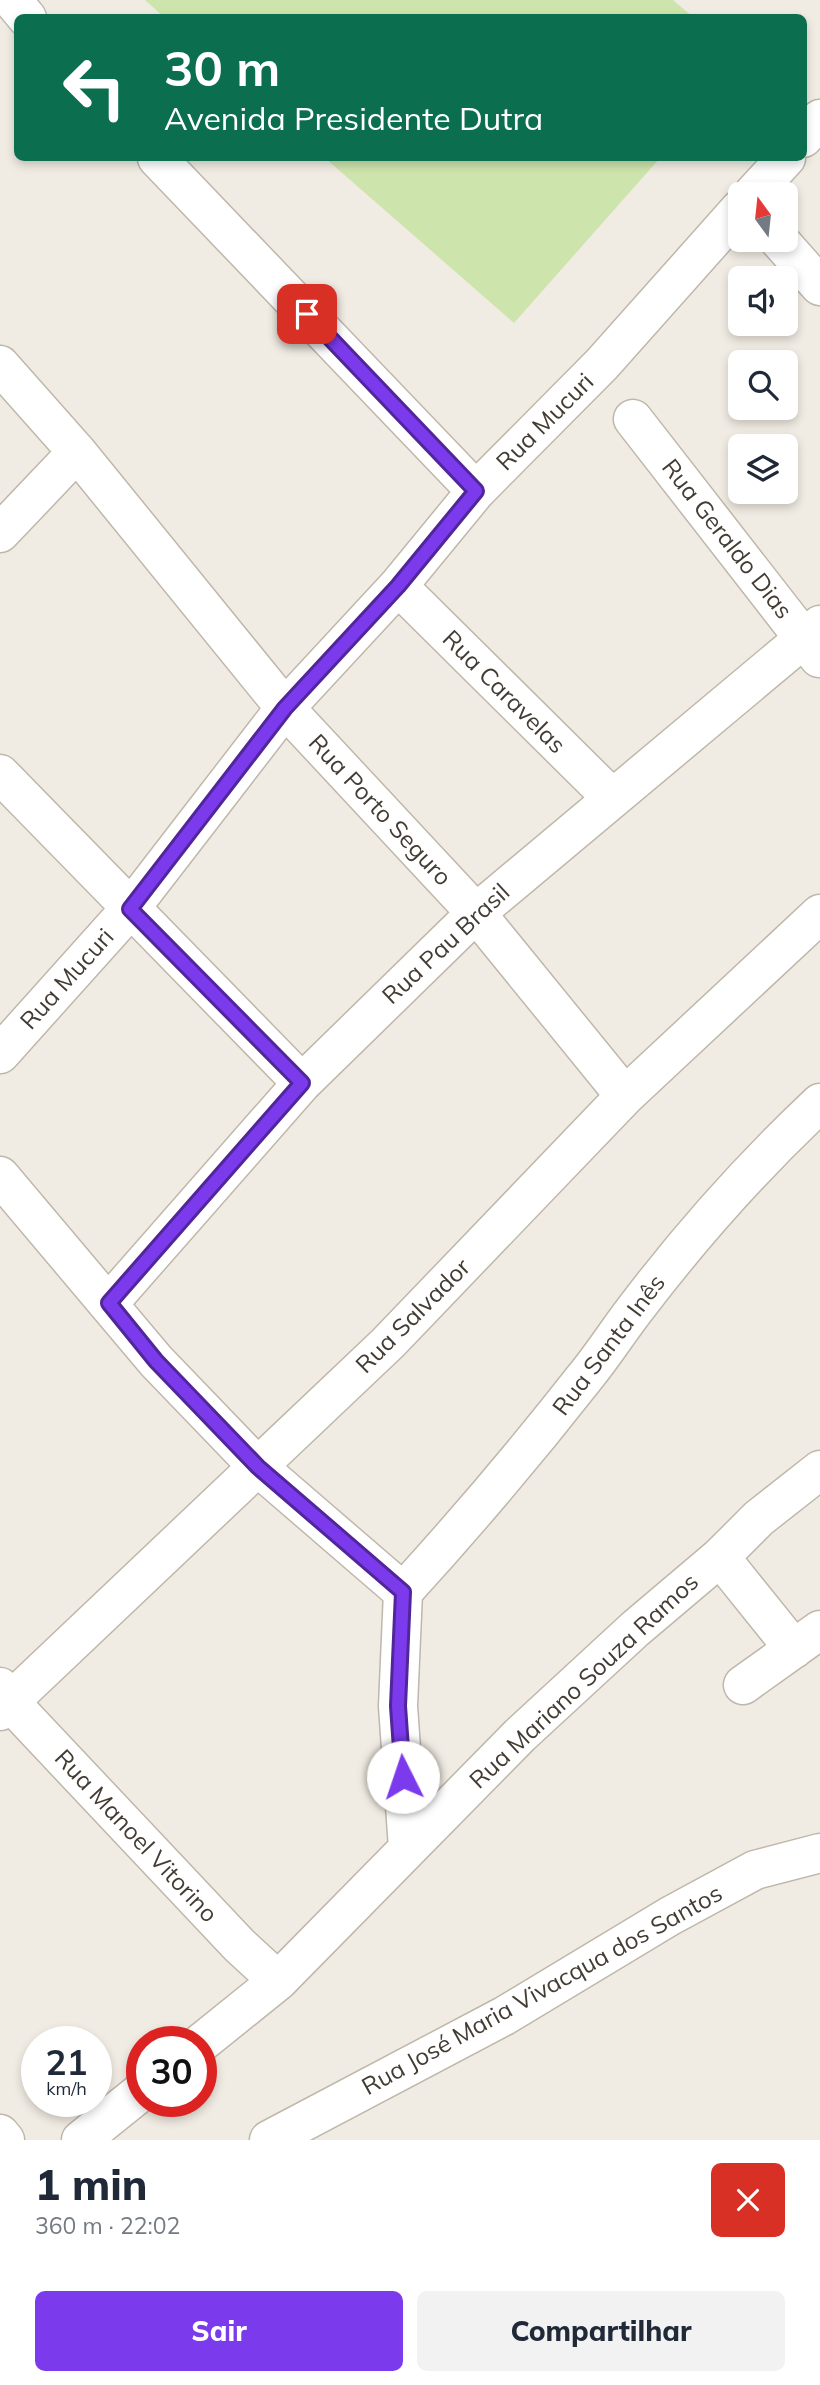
<!DOCTYPE html>
<html lang="pt">
<head>
<meta charset="utf-8">
<style>
	body { margin:0; font-family:Mulish,sans-serif; background:#f2f2f3; color:#1f2937; height:100vh; display:flex; flex-direction:column; font-size:26px; white-space:nowrap }
	* { box-sizing:border-box; margin:0 }
	p { font-size:23px; color:#747a83 }
	.icon { flex:none; width:38px; height:38px; fill:none; stroke:currentColor; stroke-width:2; stroke-linecap:round; stroke-linejoin:round }
	.map { position:relative; height:2140px; overflow:hidden }
	.sheet { display:flex; flex-direction:column; background:#fff; flex:1 }
	.sheet>* { flex:none }
	.top-card { position:absolute; left:14px; top:14px; width:793px; height:147px; border-radius:10px; box-shadow:0 4px 10px #0003; background:#0b6e4f; color:#fff; overflow:hidden }
	.needle { width:46px; rotate:345deg }
	.controls { position:absolute; left:728px; top:182px; display:grid; gap:14px }
	.controls a { display:grid; place-items:center; width:70px; height:70px; border-radius:10px; background:#fff; box-shadow:0 4px 10px #0003; font-size:35px }
	.speed { position:absolute; left:21px; top:2026px; display:flex; gap:14px; font-size:35px; font-weight:700; text-align:center }
	.speed>* { display:grid; place-content:center; width:91px; height:91px; border-radius:50%; background:#fff; box-shadow:0 4px 10px #0003; line-height:1 }
	.speed small { font-size:18px; font-weight:400 }
	.speed .limit { border:10px solid #d22; background:#fff; color:#111 }
	.pin { position:absolute; display:grid; place-items:center; width:60px; height:60px; color:#fff; margin:-30px; border-radius:14px; box-shadow:0 4px 10px #0006 }
	.me { position:absolute; width:77px; margin:-38px; rotate:356deg; stroke-linejoin:round; filter:drop-shadow(0 0 5px #0008) }
	.turn { display:flex; align-items:center; gap:24px; height:147px; padding:0 35px; font-size:32px }
	.turn .icon { width:91px; height:91px; stroke-width:2.5 }
	.turn b { display:block; font-size:49px; line-height:60px }
	.round { display:grid; place-items:center; flex:none; width:74px; height:74px; border-radius:10px; background:#f2f2f3 }
	.head { display:flex; align-items:center; justify-content:space-between; height:119px; padding:0 35px }
	h1 { font-size:42px; font-weight:800; line-height:52px }
	.cta { display:flex; gap:14px; margin-top:auto; padding:14px 35px }
	.cta a { flex:1; height:80px; border-radius:10px; background:#7c3aed; color:#fff; font-size:28px; font-weight:800; line-height:80px; text-align:center }
	.cta a+a { background:#f2f2f3; color:#1f2937 }
	.map>svg:first-child { display:block }
</style>
</head>
<body>
<div class="map">
<svg width="820" height="2140" viewBox="0 0 820 2140">
	<rect width="100%" height="100%" fill="#f1ece3"/>
	<path fill="#cee4ad" d="M145,0H673L693,17L165,18Z
		M325,158H660L514,323Z"/>
	<g fill="none" stroke-linecap="round" stroke-linejoin="round">
		<defs>
			<path id="minor" d="M12,0L27,18
				M803,138L820,119
				M157,158L476,491
				M753,194L786,158
				M779,240L820,286
				M0,365L77,452L285,708L476,913L625,1096
				M633,419L819,658
				M0,533L77,452
				M398,586L611,797
				M0,774L302,1083
				M0,1054L130,909L285,708L398,586L476,491L602,364L740,209
				M0,1176L156,1361L258,1467L403,1592
				M109,1303L302,1083L476,913L820,625
				M720,1557L794,1649
				M403,1592C466,1523 527,1451 585,1377C604,1354 620,1328 639,1304C694,1232 754,1165 820,1103
				M403,1592L398,1706L408,1848
				M743,1685L820,1630
				M0,1687L10,1702L239,1945L278,1981
				M0,1711L388,1343L625,1096L820,914
				M201,2043L278,1981L520,1735L635,1629L720,1557L759,1518L820,1470
				M0,2134L5,2140
				M81,2140L142,2091
				M269,2140L504,2016L670,1916L755,1870L820,1853"/>
		</defs>
		<use href="#minor" stroke="#bfb7aa" stroke-width="41"/>
		<use href="#minor" stroke="#fff" stroke-width="38"/>
	</g>
	<g fill="none" stroke-linecap="round" stroke-linejoin="round">
		<defs>
			<path id="route" d="M307,314L476,491L398,586L285,708L130,909L302,1083L109,1303L156,1361L258,1467L403,1592L398,1706L403,1777"/>
		</defs>
		<use href="#route" stroke="#51269a" stroke-width="18"/>
		<use href="#route" stroke="#7c3aed" stroke-width="12"/>
	</g>
	<g text-anchor="middle" stroke-width="7" stroke-linejoin="round" paint-order="stroke">
		<g font-size="24" fill="#433c34" stroke="#fff">
			<text transform="translate(545 422) rotate(-45)" y="8">Rua Mucuri</text>
			<text transform="translate(727 539) rotate(52)" y="8">Rua Geraldo Dias</text>
			<text transform="translate(504 692) rotate(45)" y="8">Rua Caravelas</text>
			<text transform="translate(380 810) rotate(47)" y="8">Rua Porto Seguro</text>
			<text transform="translate(446 944) rotate(-43)" y="8">Rua Pau Brasil</text>
			<text transform="translate(67 979) rotate(-48)" y="8">Rua Mucuri</text>
			<text transform="translate(413 1316) rotate(-45)" y="8">Rua Salvador</text>
			<text transform="translate(609 1345) rotate(-53)" y="8">Rua Santa Inês</text>
			<text transform="translate(584 1681) rotate(-43)" y="8">Rua Mariano Souza Ramos</text>
			<text transform="translate(136 1836) rotate(47)" y="8">Rua Manoel Vitorino</text>
			<text transform="translate(542 1990) rotate(-29)" y="8">Rua José Maria Vivacqua dos Santos</text>
		</g>
	</g>
</svg>
<div class="controls">
<a><svg class="needle" viewBox="-14 -14 28 28"><path d="M0-13l5 13h-10z" fill="#e53935"/><path d="M0 13l5-13h-10z" fill="#747a83"/></svg></a>
<a><svg class="icon" aria-label="sound" viewBox="0 0 24 24"><path d="M4 9h4l5-4v14l-5-4H4zM17 9q2 3 0 6"/></svg></a>
<a><svg class="icon" aria-label="search" viewBox="0 0 24 24"><circle cx="10" cy="10" r="6"/><path d="M15 15l6 6"/></svg></a>
<a><svg class="icon" aria-label="layers" viewBox="0 0 24 24"><path d="M12 4l9 5-9 5-9-5zM3 14l9 5 9-5"/></svg></a>
</div>
<div class="speed"><div>21<small>km/h</small></div><div class="limit">30</div></div>
<div class="pin" style="left:307px;top:314px;background:#d93025"><svg class="icon" aria-label="arrive" viewBox="0 0 24 24"><path d="M6 21V4h12l-3 4 3 4H6"/></svg></div>
<svg class="me" style="left:403px;top:1777px" viewBox="-20 -20 40 40"><circle r="19" fill="#fff"/><path d="M0-13L10 11 0 6-10 11z" fill="#7c3aed"/></svg>
<div class="top-card">
<div class="turn"><svg class="icon" aria-label="left" viewBox="0 0 24 24"><path d="M17 20v-9H6M10 6l-5 5 5 5"/></svg><div><b>30 m</b>Avenida Presidente Dutra</div></div>
</div>
</div>
<section class="sheet">
<div class="head"><div><h1>1 min</h1><p>360 m · 22:02</p></div><a class="round" style="background:#d93025;color:#fff"><svg class="icon" aria-label="close" viewBox="0 0 24 24"><path d="M6 6l12 12M18 6L6 18"/></svg></a></div>
<div class="cta"><a>Sair</a><a>Compartilhar</a></div>
</section>
</body>
</html>
